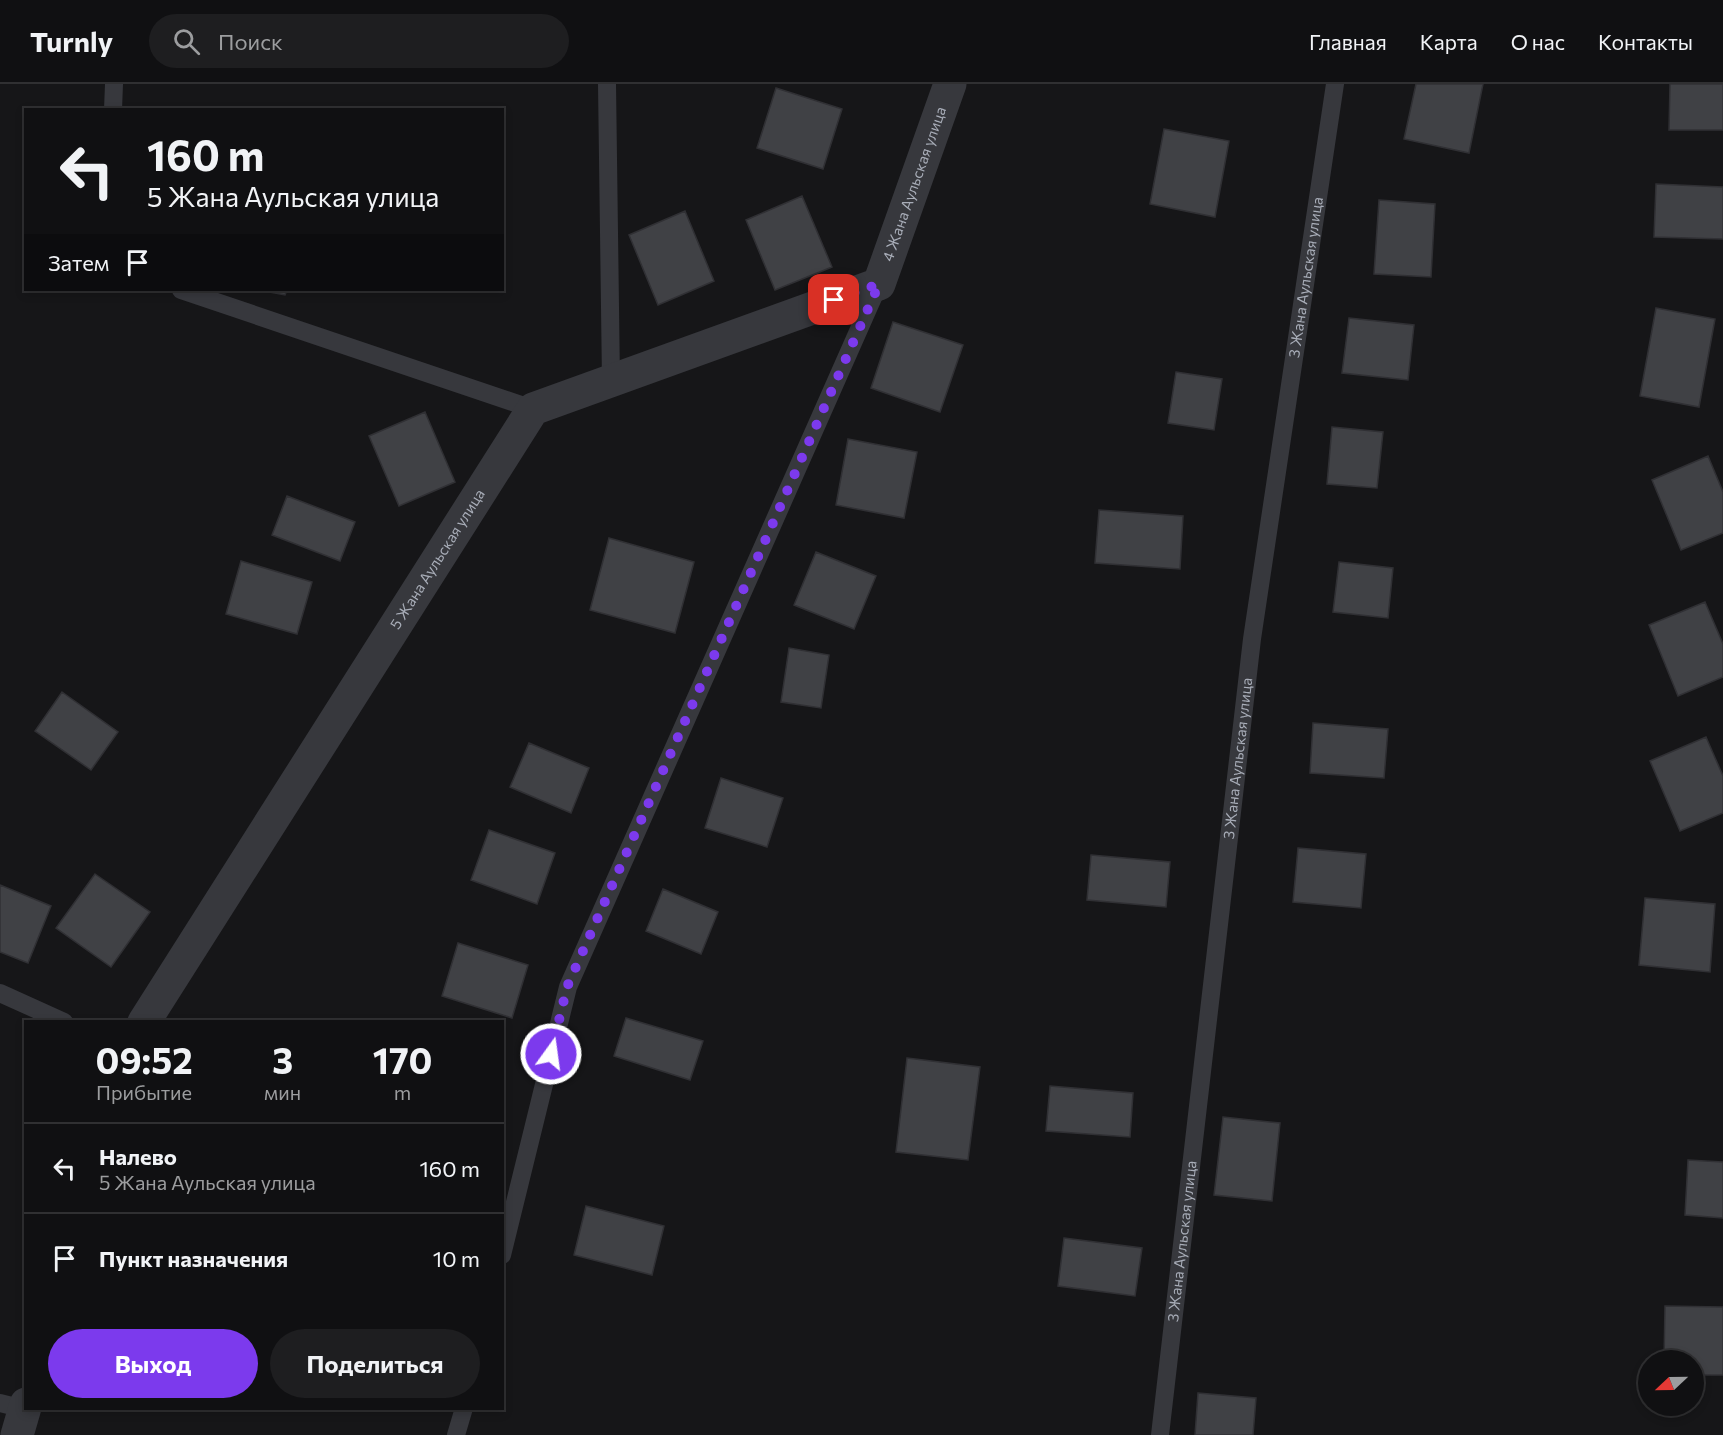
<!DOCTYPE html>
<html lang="ru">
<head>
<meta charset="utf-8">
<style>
	body { margin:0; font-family:Commissioner,sans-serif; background:#1e1e20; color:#f1f3f6; height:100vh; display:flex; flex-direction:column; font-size:22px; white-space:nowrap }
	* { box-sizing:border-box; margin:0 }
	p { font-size:20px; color:#9c9d9f }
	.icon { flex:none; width:33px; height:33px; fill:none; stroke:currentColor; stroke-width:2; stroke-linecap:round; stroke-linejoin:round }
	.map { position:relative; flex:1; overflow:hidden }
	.drawer { position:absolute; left:24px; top:936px; width:480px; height:390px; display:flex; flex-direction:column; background:#101012; border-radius:0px; box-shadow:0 3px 9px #0003,0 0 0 2px #303032 }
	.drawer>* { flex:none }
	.top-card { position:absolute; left:24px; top:24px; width:480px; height:183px; border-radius:0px; box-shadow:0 3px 9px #0003,0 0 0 2px #303032; background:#101012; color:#f1f3f6; overflow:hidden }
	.needle { width:39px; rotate:248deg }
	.tools { position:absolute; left:1638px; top:1266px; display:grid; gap:12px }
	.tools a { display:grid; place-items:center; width:66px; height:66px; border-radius:50%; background:#101012; box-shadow:0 3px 9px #0003,0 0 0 2px #303032; font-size:30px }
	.pin { position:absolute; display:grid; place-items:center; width:51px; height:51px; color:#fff; margin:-26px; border-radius:12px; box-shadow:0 3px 9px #0006 }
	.me { position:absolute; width:66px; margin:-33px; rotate:14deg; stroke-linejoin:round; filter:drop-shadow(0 0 4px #0008) }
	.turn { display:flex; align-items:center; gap:21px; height:126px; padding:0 24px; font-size:27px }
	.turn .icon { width:78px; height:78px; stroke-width:2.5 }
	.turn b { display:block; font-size:42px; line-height:51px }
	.then { display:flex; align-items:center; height:57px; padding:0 24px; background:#0003; gap:12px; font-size:22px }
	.eta { display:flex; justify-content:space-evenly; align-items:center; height:102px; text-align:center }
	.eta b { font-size:36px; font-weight:700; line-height:42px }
	.action { display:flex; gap:12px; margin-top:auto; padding:12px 24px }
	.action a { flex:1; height:69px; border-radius:36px; background:#7c3aed; color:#fff; font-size:24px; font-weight:700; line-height:69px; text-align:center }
	.action a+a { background:#1e1e20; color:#f1f3f6 }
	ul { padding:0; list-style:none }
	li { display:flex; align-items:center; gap:18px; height:90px; padding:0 24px; border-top:2px solid #303032 }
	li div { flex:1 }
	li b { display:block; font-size:22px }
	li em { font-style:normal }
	header { display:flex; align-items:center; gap:36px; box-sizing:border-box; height:84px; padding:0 30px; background:#101012; border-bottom:2px solid #303032 }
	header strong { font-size:28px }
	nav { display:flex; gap:33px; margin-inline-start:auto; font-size:21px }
	.search { width:420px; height:54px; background:#1e1e20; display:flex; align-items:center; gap:15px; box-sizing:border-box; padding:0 21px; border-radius:33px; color:#9c9d9f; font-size:22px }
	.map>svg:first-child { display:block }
</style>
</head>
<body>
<header>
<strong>Turnly</strong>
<div class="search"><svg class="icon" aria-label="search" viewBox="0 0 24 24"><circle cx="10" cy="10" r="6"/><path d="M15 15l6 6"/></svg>Поиск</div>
<nav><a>Главная</a><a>Карта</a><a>О нас</a><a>Контакты</a></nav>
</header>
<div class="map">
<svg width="1723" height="1351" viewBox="0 0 1723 1351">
	<rect width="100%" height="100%" fill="#161618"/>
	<path fill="#404145" stroke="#303034" stroke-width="1.5" d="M1416,0H1483L1469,69L1404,55Z
		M1670,0H1723V46H1669Z
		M776,4L842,25L823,85L757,64Z
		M1164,45L1229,57L1215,133L1150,120Z
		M1656,100L1723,103V155L1654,153Z
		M802,112L832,183L775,206L746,136Z
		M1379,116L1435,120L1431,193L1374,190Z
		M685,127L714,197L658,221L629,151Z
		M259,206H287L285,211Z
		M1656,224L1715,235L1699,323L1640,312Z
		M1349,234L1414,241L1408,296L1342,289Z
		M893,238L963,261L940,328L871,304Z
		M1176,288L1222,295L1214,346L1168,339Z
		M425,328L455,398L399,422L369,352Z
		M1332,343L1383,348L1377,404L1327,400Z
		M848,355L917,368L904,434L836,421Z
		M1708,372L1723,408V449L1681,466L1652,396Z
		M287,412L355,438L340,477L272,451Z
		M1099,426L1183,432L1180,485L1095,479Z
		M609,454L694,478L675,549L590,526Z
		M816,468L876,492L854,545L794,521Z
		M241,477L312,498L297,550L226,530Z
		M1339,478L1393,484L1388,534L1333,528Z
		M1705,518L1723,560V593L1678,612L1649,541Z
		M789,564L829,571L821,624L781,618Z
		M62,608L118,648L91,686L35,647Z
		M1313,639L1388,645L1384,694L1310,689Z
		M1706,653L1723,692V729L1680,747L1650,677Z
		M529,659L589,684L571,729L510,703Z
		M721,694L783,714L767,763L705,744Z
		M489,746L555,769L537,820L471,796Z
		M1298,764L1366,770L1361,824L1293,818Z
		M1091,771L1170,778L1166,823L1087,816Z
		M95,790L150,828L111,883L56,844Z
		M0,801L51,822L28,879L0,868Z
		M663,805L718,828L701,870L646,847Z
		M1645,814L1715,820L1710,888L1639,881Z
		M458,859L528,881L512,934L442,912Z
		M626,934L703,957L690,996L614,972Z
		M907,974L980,983L968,1076L896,1068Z
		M1050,1002L1133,1009L1130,1053L1046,1047Z
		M1223,1033L1280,1039L1272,1117L1214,1111Z
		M1688,1076L1723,1078V1134L1685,1131Z
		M586,1122L664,1142L652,1191L574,1171Z
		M1064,1154L1142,1164L1135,1212L1058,1202Z
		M1665,1222L1723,1223V1291H1694V1276H1664Z
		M1198,1309L1256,1314L1253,1351H1195Z"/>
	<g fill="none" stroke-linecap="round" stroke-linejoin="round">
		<g stroke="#37383d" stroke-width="18">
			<path d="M607,0L611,297"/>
			<path d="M113,26L114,0"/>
			<path d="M181,206L533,325"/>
			<path d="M0,909L64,938"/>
			<path d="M502,1171L568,903L879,200"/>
			<path d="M0,1319L24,1325"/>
			<path d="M456,1351L464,1324"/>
			<path id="s1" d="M1160,1351L1252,555L1335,0"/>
		</g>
		<g stroke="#37383d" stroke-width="33">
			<path id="s2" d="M144,938L533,325L879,200L950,0"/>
			<path d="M17,1351L26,1320"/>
		</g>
	</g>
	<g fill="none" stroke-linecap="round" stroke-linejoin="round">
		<path stroke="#7c3aed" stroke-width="10" stroke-dasharray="0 18" d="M551,970L567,903L879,200L834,216"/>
	</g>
	<g text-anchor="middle" stroke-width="4.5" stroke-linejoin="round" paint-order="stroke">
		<g font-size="15" fill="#a8adb8" stroke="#111113">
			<text dy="5" stroke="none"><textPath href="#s2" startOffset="1200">4 Жана Аульская улица</textPath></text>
			<text dy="5" stroke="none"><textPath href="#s1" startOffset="1167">3 Жана Аульская улица</textPath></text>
			<text dy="5" stroke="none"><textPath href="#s2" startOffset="548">5 Жана Аульская улица</textPath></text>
			<text dy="5" stroke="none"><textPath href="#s1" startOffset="681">3 Жана Аульская улица</textPath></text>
			<text dy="5" stroke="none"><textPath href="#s1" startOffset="195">3 Жана Аульская улица</textPath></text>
		</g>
	</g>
</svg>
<div class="tools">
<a><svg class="needle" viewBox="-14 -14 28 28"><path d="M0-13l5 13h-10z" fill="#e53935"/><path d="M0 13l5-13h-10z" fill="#9c9d9f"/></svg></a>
</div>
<div class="pin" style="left:834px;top:216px;background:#d93025"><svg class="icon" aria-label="arrive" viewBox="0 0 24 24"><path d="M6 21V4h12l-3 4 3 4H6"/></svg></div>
<svg class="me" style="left:551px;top:970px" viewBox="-20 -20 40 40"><circle r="17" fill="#7c3aed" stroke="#fff" stroke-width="3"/><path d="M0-11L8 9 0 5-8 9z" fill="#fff"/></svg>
<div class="top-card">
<div class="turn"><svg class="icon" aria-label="left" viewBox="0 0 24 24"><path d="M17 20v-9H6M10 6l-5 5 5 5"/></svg><div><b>160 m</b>5 Жана Аульская улица</div></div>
<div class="then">Затем<svg class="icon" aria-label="arrive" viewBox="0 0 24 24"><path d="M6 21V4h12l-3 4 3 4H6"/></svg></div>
</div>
<section class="drawer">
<div class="eta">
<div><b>09:52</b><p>Прибытие</p></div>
<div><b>3</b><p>мин</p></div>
<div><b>170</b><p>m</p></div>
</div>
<ul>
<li><svg class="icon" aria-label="left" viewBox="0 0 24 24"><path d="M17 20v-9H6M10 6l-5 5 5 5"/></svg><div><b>Налево</b><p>5 Жана Аульская улица</p></div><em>160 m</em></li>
<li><svg class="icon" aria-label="arrive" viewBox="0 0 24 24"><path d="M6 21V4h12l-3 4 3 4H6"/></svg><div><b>Пункт назначения</b></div><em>10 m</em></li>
</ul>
<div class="action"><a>Выход</a><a>Поделиться</a></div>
</section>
</div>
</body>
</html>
